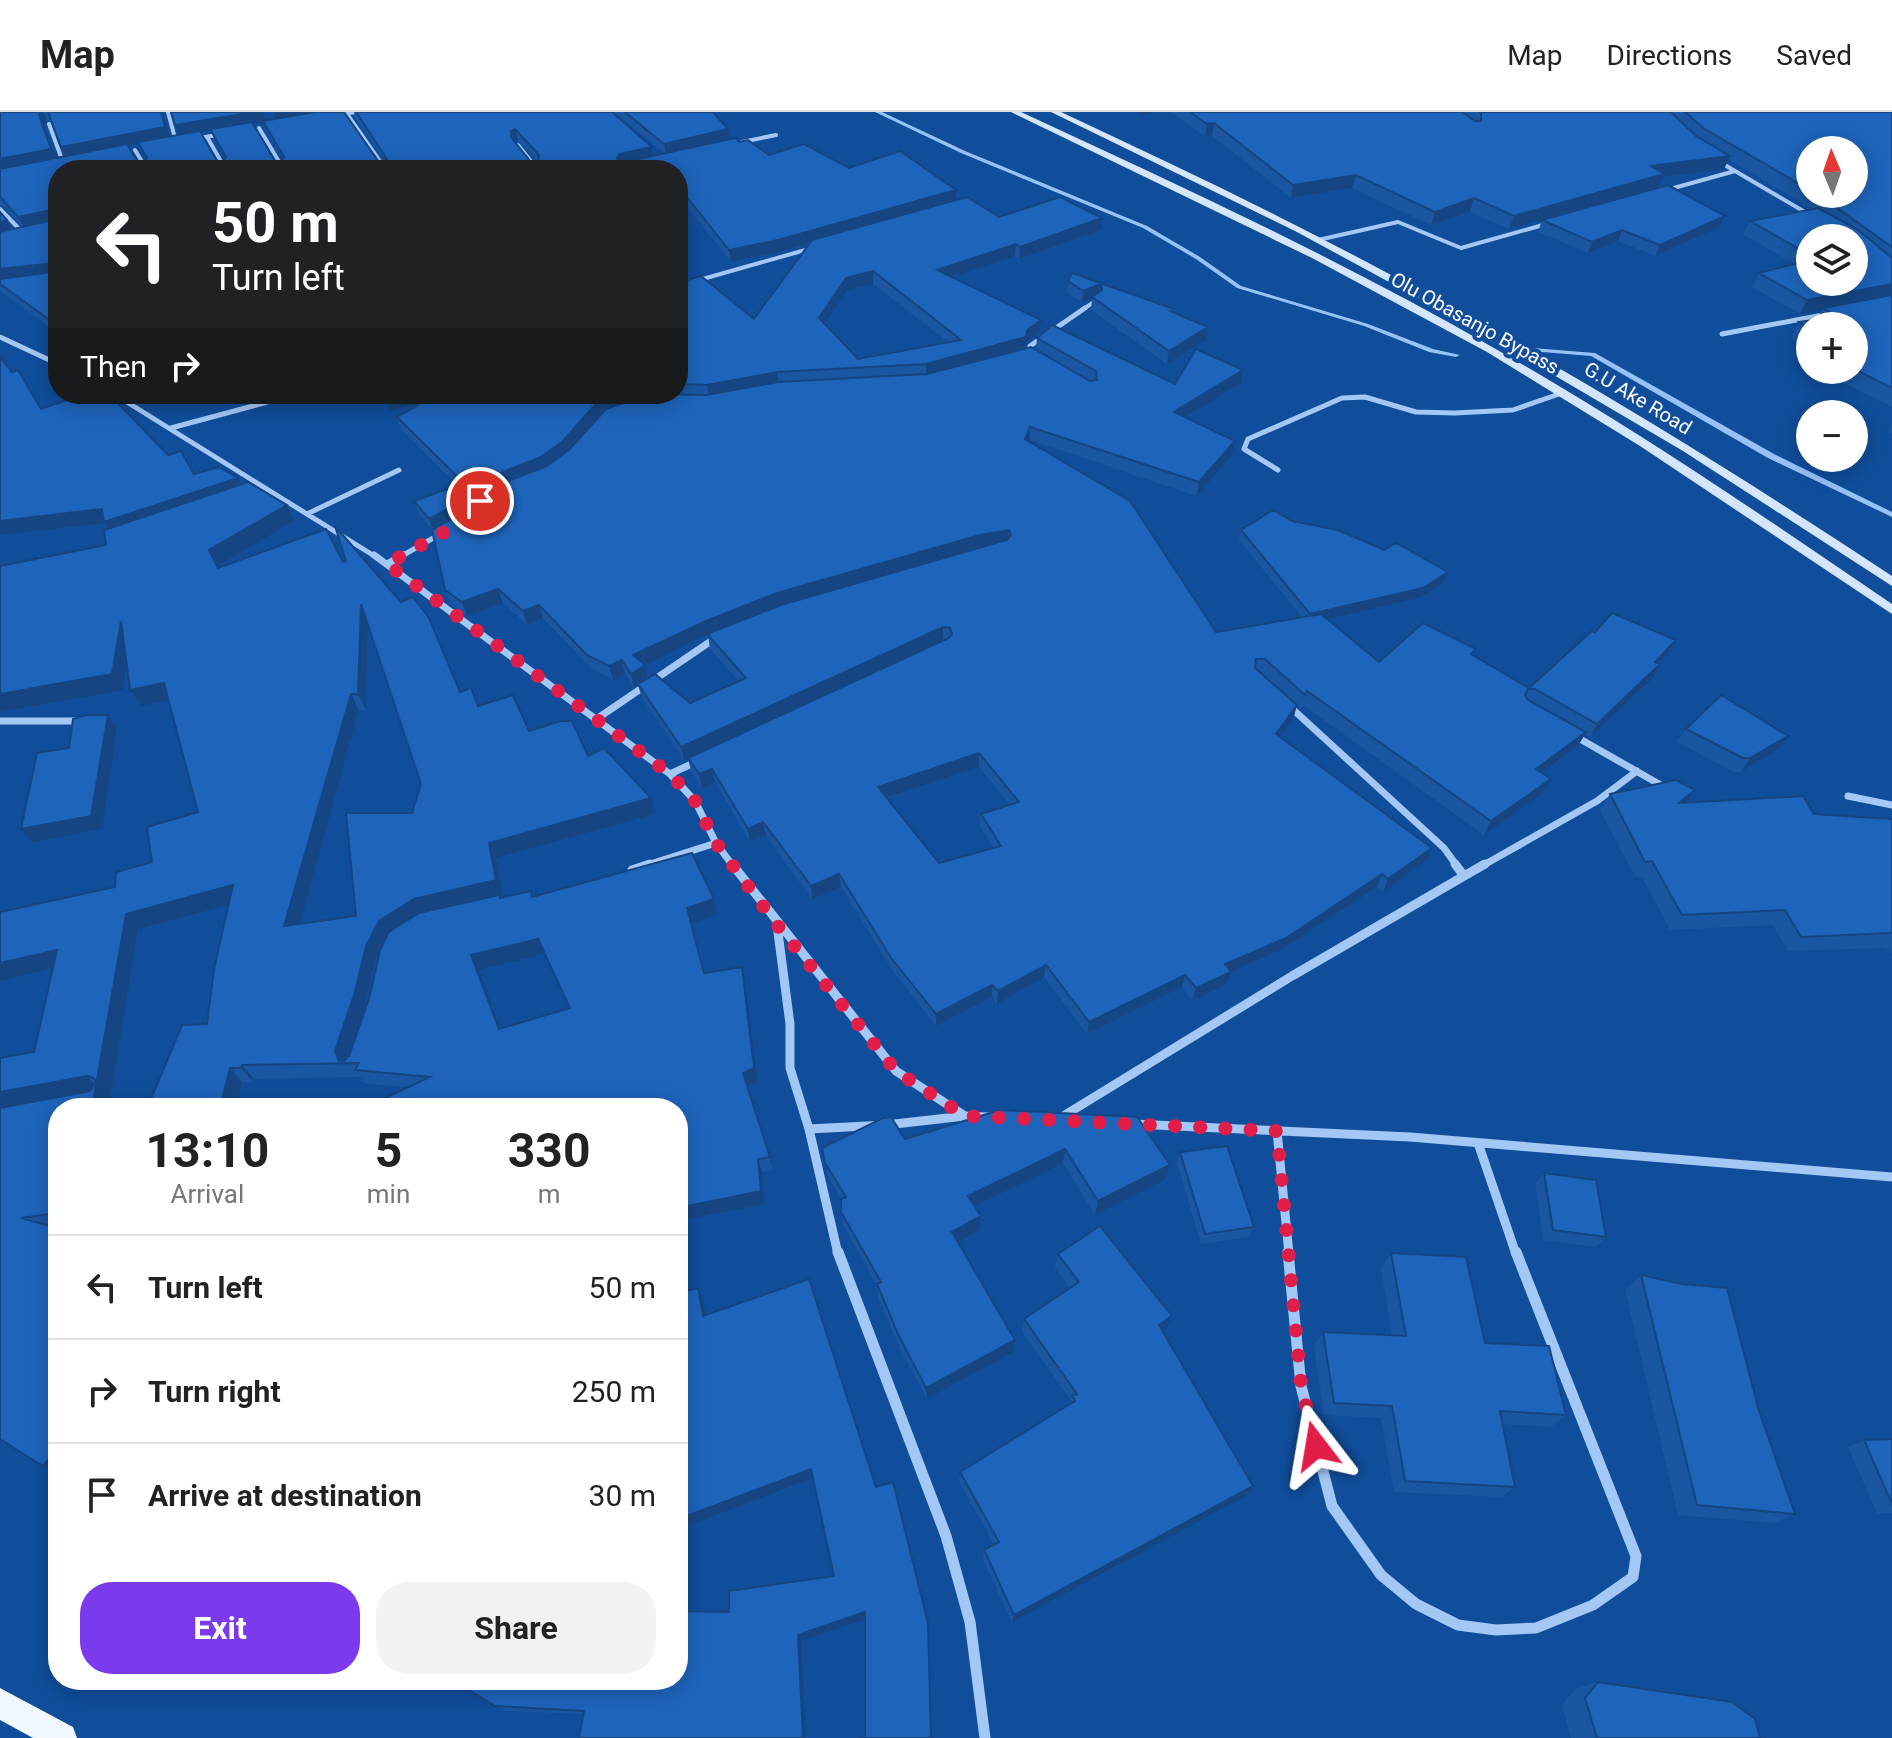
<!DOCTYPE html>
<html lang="en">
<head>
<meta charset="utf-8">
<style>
	body { margin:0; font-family:Roboto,sans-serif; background:#f2f2f2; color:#222; height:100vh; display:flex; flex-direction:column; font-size:30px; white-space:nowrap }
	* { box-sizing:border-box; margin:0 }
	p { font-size:26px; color:#767676 }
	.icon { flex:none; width:44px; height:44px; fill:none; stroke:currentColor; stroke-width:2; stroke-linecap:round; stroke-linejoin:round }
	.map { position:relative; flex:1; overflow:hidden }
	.drawer { position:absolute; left:48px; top:986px; width:640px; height:592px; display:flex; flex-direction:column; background:#fff; border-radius:32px; box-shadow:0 4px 20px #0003 }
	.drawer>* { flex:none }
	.top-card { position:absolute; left:48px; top:48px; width:640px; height:244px; border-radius:32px; box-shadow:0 4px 20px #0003; background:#202124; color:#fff; overflow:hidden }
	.needle { width:52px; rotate:358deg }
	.controls { position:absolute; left:1796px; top:24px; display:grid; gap:16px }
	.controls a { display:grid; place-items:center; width:72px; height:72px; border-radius:50%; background:#fff; box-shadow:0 4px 20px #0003; font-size:40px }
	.pin { position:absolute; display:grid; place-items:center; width:68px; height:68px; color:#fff; margin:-34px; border:4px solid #fff; border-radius:50%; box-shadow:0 2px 8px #0007 }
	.me { position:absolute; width:88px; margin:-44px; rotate:346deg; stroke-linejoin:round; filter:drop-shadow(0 0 6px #0008) }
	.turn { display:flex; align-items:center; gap:28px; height:168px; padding:0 32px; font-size:36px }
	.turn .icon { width:104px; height:104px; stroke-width:2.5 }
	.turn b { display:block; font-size:56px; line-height:68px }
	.then { display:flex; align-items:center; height:76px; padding:0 32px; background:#0003; gap:16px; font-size:30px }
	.eta { display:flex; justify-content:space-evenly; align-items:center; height:136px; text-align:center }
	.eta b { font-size:48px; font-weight:700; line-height:56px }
	.primary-button { display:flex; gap:16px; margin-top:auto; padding:16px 32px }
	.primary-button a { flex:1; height:92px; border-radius:32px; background:#7c3aed; color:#fff; font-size:32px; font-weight:700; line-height:92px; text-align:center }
	.primary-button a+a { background:#f2f2f2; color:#222 }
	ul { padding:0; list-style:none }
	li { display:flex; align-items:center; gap:24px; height:104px; padding:0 32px; border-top:2px solid #e0e0e0 }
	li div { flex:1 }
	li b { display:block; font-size:30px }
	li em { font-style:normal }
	header { display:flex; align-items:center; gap:48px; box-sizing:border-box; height:112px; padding:0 40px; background:#fff; border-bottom:2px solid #e0e0e0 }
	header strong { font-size:38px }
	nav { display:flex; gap:44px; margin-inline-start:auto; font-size:28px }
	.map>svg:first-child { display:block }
</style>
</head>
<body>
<header>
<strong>Map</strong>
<nav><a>Map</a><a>Directions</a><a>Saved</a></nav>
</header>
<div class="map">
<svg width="1892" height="1626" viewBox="0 0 1892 1626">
	<rect width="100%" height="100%" fill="#104d9b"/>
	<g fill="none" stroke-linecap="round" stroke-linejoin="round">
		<path fill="#95c3f8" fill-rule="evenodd" d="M875,0H882L965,39L1147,114L1200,145L1241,174L1368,212L1433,237L1460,243L1456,245L1429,240L1364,214L1237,176L1196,147L1143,116L961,41Z
			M1532,236L1595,241L1774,342L1892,400V405L1768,346L1591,244L1530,239L1528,238Z"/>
		<path stroke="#a3c8f5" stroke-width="4" d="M168,0L176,30
			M347,2L386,58
			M335,3L357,0
			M49,12L64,53
			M259,16L284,58
			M207,25L226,58
			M193,27L223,22
			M742,30L776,23
			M518,33L538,58
			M135,38L147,58
			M1718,49L1810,103
			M1663,79L1735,59
			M0,97L24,122
			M1318,128L1398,110L1461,136L1550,111
			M678,174L816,135
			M1082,198L1097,188"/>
		<path stroke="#a3c8f5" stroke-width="5" d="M1722,222L1828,202
			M0,225L58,252
			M1029,243L1030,234L1085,196
			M114,282L376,445
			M171,316L297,282
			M1278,358L1244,337L1248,327L1342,286L1365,285L1416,300L1455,301L1513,298L1562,281
			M309,401L399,358
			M400,445L442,421"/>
		<path stroke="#a3c8f5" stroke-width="7" d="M374,443L670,662L695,689L716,731L733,754
			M387,452L403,443
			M1287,592L1444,736L1457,754
			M595,608L717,525
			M0,609H83
			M1573,623L1666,676
			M670,662L698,649
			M1848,684L1892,693
			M644,754L716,731
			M1482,754L1597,689L1637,659"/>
		<path stroke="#a3c8f5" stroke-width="9" d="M732,752L896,959L965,1004
			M632,758L650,752
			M1464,764L1485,752
			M777,813L790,912V956L809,1017L838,1142
			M1060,1006L1292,864L1464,764L1455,752
			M1133,1012L1410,1025L1892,1065
			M809,1017L886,1013L965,1004L988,1005
			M1277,1019L1289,1142
			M1478,1031L1516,1142"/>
		<path stroke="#a3c8f5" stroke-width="11" d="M838,1140L946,1424L970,1510L985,1626
			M1288,1140L1301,1274L1332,1394L1381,1463L1416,1492L1458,1513L1496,1518L1536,1516L1593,1493L1633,1465L1636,1444L1516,1140"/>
		<path fill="#d4e6fe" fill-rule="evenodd" d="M1011,0H1021C1181,74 1341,148 1494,236C1631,314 1762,403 1892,492V502L1640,334L1487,240L1312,146Z
			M1051,0H1061C1153,43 1244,86 1334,133C1527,232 1712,345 1892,464V474L1683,339L1472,215L1295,119Z"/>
		<path fill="#f1f7ff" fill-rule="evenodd" d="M0,1576L73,1615L77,1626H33L0,1608Z"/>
	</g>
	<path fill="#1a56a1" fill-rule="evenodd" d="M0,0H163L169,24L179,23L171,0H263L266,8L276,7L273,0L383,51L385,49L355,5L354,0H612L652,35L654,44L664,41L614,0H713L729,27L769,43L849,56L956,88L999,105L1101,118L1019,147L1015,144L952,165L1041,208L1040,220L1026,230L1025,237L1036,238L1037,226L1175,272L1241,271L1185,305L1232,343L1197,384L1030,328L1029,329L1216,520L1302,505L1239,428L1241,418L1292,409L1444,471L1419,486L1328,507L1379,550L1473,544L1529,576L1595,520L1676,528L1668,541L1658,551L1660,552L1653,566L1590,625L1585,622L1578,634L1542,661L1544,680L1484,723L1303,593L1301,596L1260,560L1297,593L1293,607L1280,625L1432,736L1426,749L1383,780L1377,775L1281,838L1231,860L1227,872L1192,889L1182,875L1087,922L1044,865L997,892L992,885L936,914L893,859L841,775L812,787L766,724L750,730L715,670L702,676L691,659L688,646L684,648L642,586L638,573L634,575L625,562L613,568L591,556L543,506L527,513L503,491L467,504L450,491L445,478L432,417L419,402L414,389L457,373L401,317L397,305L420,291L390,299L384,282H678V171L754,207L811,131L779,140L731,150L678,83V58H58V221L0,179V100L13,117L23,115L4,94L0,93ZM47,8L52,9L66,44L56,46L44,14ZM264,10L267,20L283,47L280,51L275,49L253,12ZM211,19L225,46L222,51L217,49L201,21ZM518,28L538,50H531L515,30ZM139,32L146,47L143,51L137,49L128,34ZM873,172L948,230L858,247L825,212L847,178ZM710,521L708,523L710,537L739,569L690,591L648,566L644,553ZM943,528H945L755,616ZM979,655L1010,693L981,702L980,715L994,736L939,751L887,686Z
		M1171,0H1892V295L1820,259L1854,258V214H1810V238L1791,225L1799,210L1816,208L1822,198L1800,202L1752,175L1759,161L1794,152L1743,122L1750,109L1812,97L1728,47L1724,57L1663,65L1658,75L1509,117L1470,100L1431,113L1352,76L1291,86L1212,24L1205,25ZM1810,38L1854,82H1810ZM1810,126L1854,170H1810Z
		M1725,104L1720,115L1655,144L1618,129L1588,141L1538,120L1542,108Z
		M1072,161L1174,197V201L1208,215L1206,228L1167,252L1091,198L1092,187L1082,191L1067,181L1068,169Z
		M204,282H241L218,287H207Z
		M41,297L168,343L194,362L238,366L241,373L294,409L218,454L219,456L343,450L460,580L478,594L529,619L588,644L655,702L496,746L503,783L500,784L501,786L531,779L533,785L717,802L691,812L704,861L742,855L745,870L758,970L748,975L773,1058L762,1060L765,1092L678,1109V996L365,972L360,965L254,967L253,970H242L236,996H115L149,992L207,912L228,793L138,817L109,996H58V1362L0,1327L34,940L115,775L152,750L198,700L169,588L141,594L130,578L127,554L123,578L106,433L108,416ZM368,514L421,672L412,701L356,804L299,812L359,598H366ZM380,839L369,887L348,946L364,898L375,849ZM544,842L569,896L501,916L479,858Z
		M1892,312V322L1888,319Z
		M1686,617L1778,637L1741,660H1734L1677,630Z
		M1610,682L1687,691L1892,707V842L1890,839L1884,836L1788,839L1773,813L1670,818L1642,765H1635L1600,698Z
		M1000,998L1170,1053L1165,1068L1095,1103L1063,1051L974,1094L981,1104L980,1118L958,1130L1015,1228L1013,1240L927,1287L899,1234L878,1185L877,1174L843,1113L841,1100V1087L828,1065L822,1036L905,1027Z
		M1180,1040L1254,1115L1249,1125L1201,1132L1177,1051Z
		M1544,1061L1606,1125L1596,1135L1543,1128L1535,1071Z
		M678,1110L683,1180L703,1188L706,1203L876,1375L865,1626V1507L583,1602L505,1599L495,1594L729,1500L834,1464L813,1367L690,1413L678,1377Z
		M1391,1141L1485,1231L1566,1303L1551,1315L1502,1312L1515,1375L1501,1385L1394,1380L1381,1306L1324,1303L1314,1234L1323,1220L1392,1224L1381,1156Z
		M1058,1142L1172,1204L1166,1217L1163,1220L1246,1384L1012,1510L983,1447L984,1438L994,1432L959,1370L960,1360L1070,1292L1071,1289L1022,1220L1024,1207L1070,1176L1055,1156Z
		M1641,1163L1759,1299L1795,1402L1773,1411L1678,1403L1625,1178Z
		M1892,1327V1401H1877L1848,1335L1864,1328Z
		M1598,1570L1760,1626H1571L1562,1593L1575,1577Z"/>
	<path fill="#154683" d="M40,0H43L47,8L44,14L57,48L0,60V47Z
		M161,0H163L170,26L67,46L61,35Z
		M255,0H263L266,10L180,24L175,13Z
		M273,0H328L276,8Z
		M1140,0H1157L1140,4Z
		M1214,11L1212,24L1205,25L1207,12Z
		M515,17L518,28L514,30L511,19Z
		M728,17L729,29L666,43L664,32Z
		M652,35L654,46L619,57L617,46L620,42Z
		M1730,44L1724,57L1663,65L1658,75L1509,117L1514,104L1651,54Z
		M1356,63L1352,76L1291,86L1293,73Z
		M956,78V89L779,140L731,150L729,138Z
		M1474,86L1470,100L1431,113L1435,100Z
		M51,98L57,110L25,117L18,105Z
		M1725,104L1720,115L1655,144L1660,133Z
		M1102,106L1101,118L1019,147L1020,135Z
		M7,108L14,120L0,124V110Z
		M1622,118L1618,129L1588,141L1592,130Z
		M1016,132L1015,144L937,170V158Z
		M54,151L58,158L0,170V157Z
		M873,159V172L847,178L820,219L819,206L846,166Z
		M1101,172L1100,184L1092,185V187L1082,191L1083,179Z
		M1892,172V183L1823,196L1822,198L1800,202L1807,188Z
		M1041,208L1040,220L1026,230L1025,238L926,265V252Z
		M1208,215L1206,228L1167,252L1169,239Z
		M1243,258L1241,271L1172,313L1174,300Z
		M777,260L779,272L709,285L707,273Z
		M216,282H241L218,287Z
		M402,282H447L448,284L390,299L386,287Z
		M615,282H654L566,342L434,420L429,407L474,371L599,288Z
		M1030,315V328L1024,340L1025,327Z
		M1235,329L1232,343L1197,384L1199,370Z
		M238,366L244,379L112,423L105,411L0,423V409Z
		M287,393L294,409L218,454L227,472L209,438Z
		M1009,418L1008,432L709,522L636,557L633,543L706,509L777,481L980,423Z
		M1448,460L1444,471L1419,486L1307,512L1310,502Z
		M498,477L503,491L467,504L462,490Z
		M361,492L368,509L366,598L358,582Z
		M539,493L543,506L527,513L523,499Z
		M121,509L132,525L123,578L0,600V582Z
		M943,515V528L684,648L681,635Z
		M1676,528L1668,541L1647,563L1655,550Z
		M622,548L625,562L613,568L609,554Z
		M1660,552L1653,566L1590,625L1597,612Z
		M645,553L648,566L634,575L631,562Z
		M164,571L175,587L141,594L130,578Z
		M351,582L359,598L295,829L284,814Z
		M1297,593L1293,607L1272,636L1276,622Z
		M108,603L117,616L102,717L32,730L21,717Z
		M1586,620L1578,634L1529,670L1536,657Z
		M1788,624L1778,637L1741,660L1750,646Z
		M979,641V655L879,688L878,675Z
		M712,657L715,670L702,676L699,662Z
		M1551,667L1544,680L1484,723L1491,709Z
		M1695,678L1684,694L1679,691Z
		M651,686L655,702L496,746L503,783L500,784L506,798L388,824L375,849L364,898L346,951H341L335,939L366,834L379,809L489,731Z
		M763,710L766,724L750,730L748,717Z
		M1432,736L1426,749L1383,780L1388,767Z
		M839,762L841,775L812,787L811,774Z
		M1382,762L1377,775L1281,838L1221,864L1225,852Z
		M233,773L244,789L138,817L109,996L0,997V980L87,964L96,973L126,802Z
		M714,787L717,802L691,812L687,796Z
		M538,827L544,842L479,858L506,931L499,917L471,843Z
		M57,838L71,852L0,869V851Z
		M1046,853L1044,865L997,892L998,879Z
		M742,855L745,870L758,970L747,975L743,961Z
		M1231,860L1227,872L1192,889L1196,876Z
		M1185,863L1182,875L1087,922L1089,910Z
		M992,873V885L936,914V902Z
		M242,953L254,967L253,970L241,956Z
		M230,956L242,970L236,996H220Z
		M1065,1037L1063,1051L967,1098L968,1084Z
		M758,1047L762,1060L765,1092L678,1109V1096Z
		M1170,1053L1165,1068L1095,1103L1098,1089Z
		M981,1104L980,1118L952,1134V1120Z
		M678,1110L683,1193L678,1181Z
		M698,1176L703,1188L708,1215L703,1204Z
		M1172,1204L1166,1217L1154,1226L1159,1213Z
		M1015,1228L1013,1240L927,1287L926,1276Z
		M58,1337V1362L43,1354Z
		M811,1357L814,1366L690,1413L684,1405Z
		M1253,1374L1246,1384L1012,1510L1014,1503Z
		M865,1500L867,1507L801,1529L806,1626H803L798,1523Z"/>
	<path fill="#1e64bb" stroke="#154683" stroke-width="2" fill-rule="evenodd" d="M0,0H40L39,3L51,37L0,47Z
		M48,0H161L165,15L61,35Z
		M171,0H255L175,13Z
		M316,0H344L379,50L383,51L387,47L356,0H612L652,35L620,42L617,46L620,51L735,26L739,30L748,28L769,43L804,32L849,56L900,39L956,78L778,128L729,138L678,74V58H58V214L0,172V167L52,160L56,156L54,151L0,157V120L53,108L56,101L51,98L18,105L0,85V57L127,32L137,49L143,51L147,46L138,30L200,19L217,49L222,51L226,45L210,17L252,10L275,49L280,51L284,45L263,9ZM515,17L539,43L538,51L531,50L511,25V19Z
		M625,0H713L728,17L664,32Z
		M1190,0H1462L1475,9H1481V1L1479,0H1671L1696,24L1730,44L1651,54L1664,62L1514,104L1474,86L1435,100L1356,63L1293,73L1214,11L1207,12Z
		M1685,0H1892V135L1833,93H1835L1817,82H1854V38H1810V78L1703,16Z
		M1668,73L1725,104L1660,133L1622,118L1592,130L1542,108Z
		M967,85L999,105L1060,85L1102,106L1020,135L1016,132L937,158L1041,208L1027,218L1026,225L926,252L777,260L707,273L678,272V171L701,164L754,207L812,128ZM873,159L961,228L858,247L819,206L846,166Z
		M1818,96L1857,117L1892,146V172L1807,188L1759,161L1810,148V170H1854V126H1810V143L1750,109Z
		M0,100L7,108L0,110Z
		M1072,161L1174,197L1170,199L1208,215L1169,239L1092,185L1102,178L1101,172L1083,179L1068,169Z
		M1892,183V276L1854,257V214H1810V218L1799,210L1839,205L1823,196Z
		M1052,213L1175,272L1196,237L1243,258L1174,300L1235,329L1199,370L1030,315L1025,327L1130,389L1216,520L1321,502L1379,550L1423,511L1476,537L1471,542L1529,576L1592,519L1595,520L1612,501L1676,528L1655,550L1660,552L1597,612L1535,577H1528L1525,583L1528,588L1586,620L1536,657L1551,667L1491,709L1307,579L1305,583L1265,547H1256L1255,556L1297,593L1276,622L1432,736L1388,767L1382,762L1286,826L1225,852L1231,860L1196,876L1185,863L1089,910L1046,853L998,879L992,873L936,902L892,847L839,762L811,774L763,710L748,717L712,657L699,662L688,646L949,526L952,522L950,516L943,515L681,635L638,572L655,562L690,591L746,566L708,523L712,520L781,493L1007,428L1011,423L1009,418L980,423L777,481L706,509L633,543L645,553L631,562L622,548L609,554L587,543L539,493L523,499L498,477L462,490L445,478L432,418L469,397L479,380L547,354L570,337L606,297L651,282L707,283L778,270L927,262L1031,235L1090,269L1097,268L1096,259L1037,226ZM979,641L1019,690L981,702L1001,734L939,751L878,675Z
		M0,245L12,260L18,258L41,297L85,282H109L168,343L181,339L194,362L219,355L238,366L104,410L102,397L0,409Z
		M384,282H402L386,287Z
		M437,282H615L599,288L563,329L541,345L474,371L462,389L429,407L414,389L464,371L397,305Z
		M248,370L287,393L209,438L218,456L326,417L343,450L346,449L335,414L401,490L413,485L429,506L460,580L471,576L478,594L513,583L529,619L561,609H572L588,644L604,636L651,686L489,731L496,768L414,787L379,809L366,834L354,883L335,939L339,949H344L349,944L369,887L380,838L389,820L419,801L499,783L500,786L531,779L532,785L692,741L714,787L687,796L704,861L742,855L754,956L743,961L770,1045L758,1047L761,1079L678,1096V996H364L430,965L355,958L359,951L242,953L241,956H230L220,996H116L149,992L182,913L207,912L214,857L233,773L126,802L92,996H58V1101L21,1106L58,1116V1337L43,1354L0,1327V996L90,979L96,970L94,966L87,964L0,980V946L34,940L57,838L0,851V800L115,775L116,760L152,750L147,715L198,700L164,571L130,578L121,509L112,562L0,582V454L106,433L104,418ZM361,492L421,672L412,701H346L356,804L284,814L351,582H358ZM538,827L570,896L499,917L471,843Z
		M1273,398L1292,409L1338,418L1384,438L1396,431L1448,460L1423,476L1310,502L1241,418Z
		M1721,583L1788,624L1750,646H1743L1686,617Z
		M87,603H108L91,704L21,717L37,641L69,636L73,607Z
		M1676,668L1695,678L1679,691L1803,684L1814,702L1892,707V821L1801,825L1785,798L1682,803L1652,749L1645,750L1610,682Z
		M1000,998L1137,1005L1170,1053L1098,1089L1065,1037L968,1084L981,1104L952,1120L1015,1228L926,1276L898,1222L877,1172L881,1170L841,1100V1087L846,1085L825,1051L822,1036L883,1006L891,1005L905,1027Z
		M1227,1034L1254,1115L1205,1122L1180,1040Z
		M1544,1061L1596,1068L1606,1125L1553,1118Z
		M1100,1114L1172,1204L1159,1213L1253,1374L1014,1503L984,1438L999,1430L960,1360L1075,1289L1072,1284L1077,1282L1024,1207L1079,1170L1058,1142Z
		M1391,1141L1466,1145L1485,1231L1549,1234L1566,1303L1500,1299L1515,1375L1405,1369L1392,1294L1334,1291L1323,1220L1406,1224Z
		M1641,1163L1682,1172L1727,1176L1759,1299L1795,1402L1697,1393Z
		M809,1167L876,1375L893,1370L928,1511L931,1626H857H865V1500L798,1523L803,1626H579L584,1599L495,1594L461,1573L462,1568H678V1499L729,1500V1479L834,1464L811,1357L684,1405L678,1377V1178V1181L698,1176L703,1204Z
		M1892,1327V1392L1864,1328Z
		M1598,1570L1732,1590L1755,1607L1760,1626H1597L1585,1586Z"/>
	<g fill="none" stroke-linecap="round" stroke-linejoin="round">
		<path stroke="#e11d48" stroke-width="14" stroke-dasharray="0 25.2" d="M480,389L470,406L387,452L670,662L695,689L716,731L777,813L896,959L965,1004L1277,1019L1301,1274L1316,1334"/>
	</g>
	<g text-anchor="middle" stroke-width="8" stroke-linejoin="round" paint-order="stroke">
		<g font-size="20" fill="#fff" stroke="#104d9b">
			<text transform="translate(1475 211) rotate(29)" y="7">Olu Obasanjo Bypass</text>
			<text transform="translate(1638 286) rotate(31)" y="7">G.U Ake Road</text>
		</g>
	</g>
</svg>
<div class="controls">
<a><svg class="needle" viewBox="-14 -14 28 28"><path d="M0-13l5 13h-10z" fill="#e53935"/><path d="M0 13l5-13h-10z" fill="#767676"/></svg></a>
<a><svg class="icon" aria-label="layers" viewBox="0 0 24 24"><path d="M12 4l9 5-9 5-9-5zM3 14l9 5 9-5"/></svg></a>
<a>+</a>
<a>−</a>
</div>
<div class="pin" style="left:480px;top:389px;background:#d93025"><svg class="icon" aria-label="arrive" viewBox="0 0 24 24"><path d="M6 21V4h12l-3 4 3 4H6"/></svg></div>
<svg class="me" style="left:1316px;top:1334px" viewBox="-20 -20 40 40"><path d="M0-17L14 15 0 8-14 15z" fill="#e11d48" stroke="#fff" stroke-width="4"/></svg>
<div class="top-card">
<div class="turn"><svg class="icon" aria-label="left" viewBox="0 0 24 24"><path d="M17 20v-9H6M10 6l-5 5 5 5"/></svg><div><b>50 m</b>Turn left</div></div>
<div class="then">Then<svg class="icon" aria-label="right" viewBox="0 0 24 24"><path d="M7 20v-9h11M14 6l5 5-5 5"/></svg></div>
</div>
<section class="drawer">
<div class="eta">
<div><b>13:10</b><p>Arrival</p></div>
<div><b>5</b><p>min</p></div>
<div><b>330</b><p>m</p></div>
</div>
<ul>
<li><svg class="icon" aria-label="left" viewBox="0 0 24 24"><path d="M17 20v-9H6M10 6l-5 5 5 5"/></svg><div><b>Turn left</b></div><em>50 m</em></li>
<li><svg class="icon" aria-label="right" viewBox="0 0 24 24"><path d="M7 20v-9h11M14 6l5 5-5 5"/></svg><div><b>Turn right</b></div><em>250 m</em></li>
<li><svg class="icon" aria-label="arrive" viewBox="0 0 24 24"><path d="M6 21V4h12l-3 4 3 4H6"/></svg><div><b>Arrive at destination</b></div><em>30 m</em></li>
</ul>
<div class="primary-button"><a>Exit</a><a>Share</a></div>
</section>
</div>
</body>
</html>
